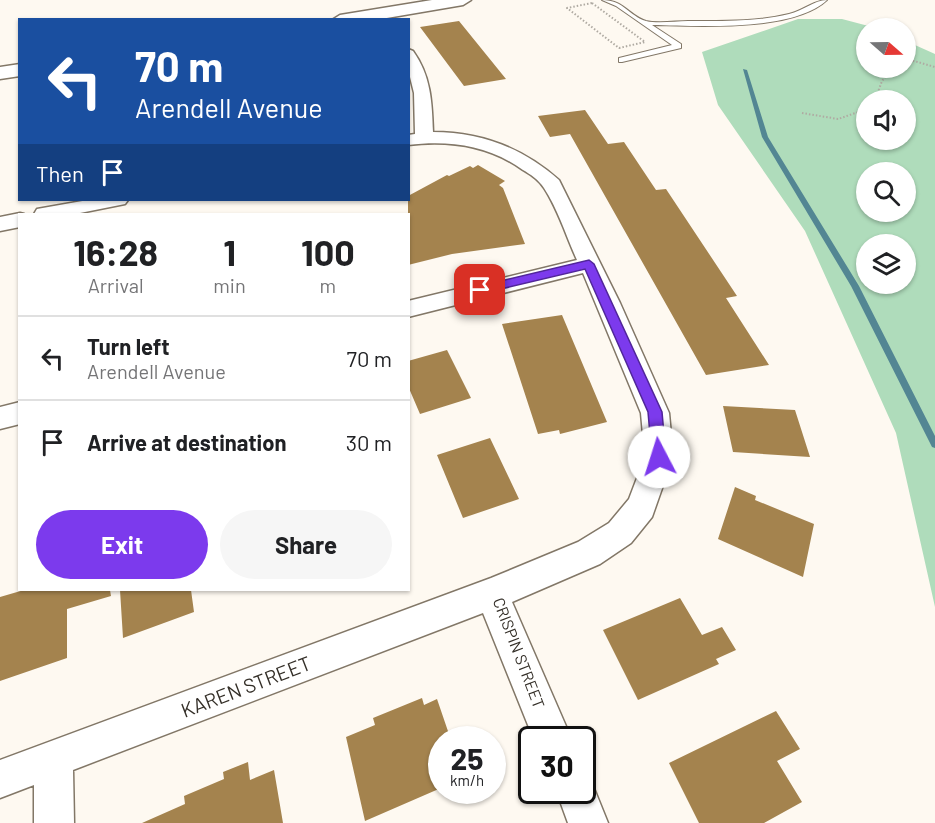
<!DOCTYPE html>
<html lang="en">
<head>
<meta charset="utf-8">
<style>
	body { margin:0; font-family:Barlow,sans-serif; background:#f6f6f6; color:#202124; height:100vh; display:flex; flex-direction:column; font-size:22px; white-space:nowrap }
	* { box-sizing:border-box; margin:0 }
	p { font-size:20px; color:#757577 }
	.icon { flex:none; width:33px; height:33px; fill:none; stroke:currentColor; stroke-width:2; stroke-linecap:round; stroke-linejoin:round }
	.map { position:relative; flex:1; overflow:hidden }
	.side { position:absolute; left:18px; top:213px; width:392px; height:378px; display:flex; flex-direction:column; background:#fff; border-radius:0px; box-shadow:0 2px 4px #0004 }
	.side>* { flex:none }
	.top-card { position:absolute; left:18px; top:18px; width:392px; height:183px; border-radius:0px; box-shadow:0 2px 4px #0004; background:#1a4fa0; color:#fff; overflow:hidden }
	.needle { width:39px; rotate:110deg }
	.tools { position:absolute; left:856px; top:18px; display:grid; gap:12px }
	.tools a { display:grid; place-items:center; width:60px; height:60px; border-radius:50%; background:#fff; box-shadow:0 2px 4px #0004; font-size:30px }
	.speed { position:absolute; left:428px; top:726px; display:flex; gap:12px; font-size:30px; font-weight:700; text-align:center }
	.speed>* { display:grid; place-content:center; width:78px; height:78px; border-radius:50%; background:#fff; box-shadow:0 2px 4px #0004; line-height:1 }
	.speed small { font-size:15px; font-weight:400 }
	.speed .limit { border:3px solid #111; border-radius:9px; background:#fff; color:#111 }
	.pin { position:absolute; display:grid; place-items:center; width:51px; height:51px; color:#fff; margin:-26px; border-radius:12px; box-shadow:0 3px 9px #0006 }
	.me { position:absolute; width:66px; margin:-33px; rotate:355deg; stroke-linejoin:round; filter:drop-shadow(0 0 4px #0008) }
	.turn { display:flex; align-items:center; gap:21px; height:126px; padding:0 18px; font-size:27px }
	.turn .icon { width:78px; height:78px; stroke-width:2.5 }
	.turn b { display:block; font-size:42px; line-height:51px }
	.then { display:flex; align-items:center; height:57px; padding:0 18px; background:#0003; gap:12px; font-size:22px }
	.eta { display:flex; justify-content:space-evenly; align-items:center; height:102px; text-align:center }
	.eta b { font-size:36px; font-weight:700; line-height:42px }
	.button { display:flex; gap:12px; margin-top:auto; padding:12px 18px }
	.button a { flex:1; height:69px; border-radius:36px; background:#7c3aed; color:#fff; font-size:24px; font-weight:700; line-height:69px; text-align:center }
	.button a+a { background:#f6f6f6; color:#202124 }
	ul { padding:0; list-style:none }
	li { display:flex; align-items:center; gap:18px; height:84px; padding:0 18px; border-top:2px solid #e0e0e0 }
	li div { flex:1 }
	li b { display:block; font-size:22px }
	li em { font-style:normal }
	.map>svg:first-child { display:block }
</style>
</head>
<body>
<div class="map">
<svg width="935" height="823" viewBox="0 0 935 823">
	<rect width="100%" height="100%" fill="#fef9f1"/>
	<path fill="#afdcbb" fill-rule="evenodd" d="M798,19H842L876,28H867V68H906V41L935,54V607L896,433L805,231L718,105L702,52ZM867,100H906V140H867ZM867,172H906V212H867ZM867,244H906V284H867Z"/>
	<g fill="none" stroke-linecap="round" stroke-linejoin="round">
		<path fill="#538693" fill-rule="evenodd" d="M743,69L747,70L768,137L859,286L935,436V448L932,447L851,286L762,137Z"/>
	</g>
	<path fill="#a4834e" d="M459,21L506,79L464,86L420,27Z
		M585,110L608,144L624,142L656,190L666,189L737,296L726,298L769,365L706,375L570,134L550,137L538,116Z
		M478,165L505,181L499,185L503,188L525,244L452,254L408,265V196L447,175L449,176L470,166L473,168Z
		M562,315L607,422L560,434L559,430L538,434L502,324Z
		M447,350L471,398L420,414L408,386V361Z
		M723,406L795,410L810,457L733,452Z
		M490,438L519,499L463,518L437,455Z
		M735,487L756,496L755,500L814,524L803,577L718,539Z
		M24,590H110L111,596L67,609V658L0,681V597Z
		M120,590H191L194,612L123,638Z
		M680,598L702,635L722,627L736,650L716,659L719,664L638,700L603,630Z
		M422,698L424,705L437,699L451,740H441V788L365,821L346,737L375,725L373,718Z
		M776,711L800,749L777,761L802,802L764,823H699L669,763Z
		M248,762L250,780L274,770L283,823H142L185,804L184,796L224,779L223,772Z"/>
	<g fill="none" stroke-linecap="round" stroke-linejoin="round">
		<defs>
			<path id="service" d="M602,0C624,0 629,16 646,21C658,24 676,21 688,21C721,21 757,22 789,14C803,11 814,0 827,0C793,32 699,26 652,25L681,44V48L622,62H619V58L672,45L616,6Z"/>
			<path id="minor" d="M408,49L413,51C431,76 432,102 433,132C481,132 523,148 559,180L620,303L669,413L673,457L652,517L631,543L600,564L512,602L572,740H534L483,613L73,770L74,823H34V785L0,798V760L491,578L578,542L609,523L629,499L645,457L641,413L583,273L408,317V301L577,260C566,236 558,209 544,188C539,180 530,174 523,170C488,145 449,140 408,145V135L415,134L414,93L408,69Z
				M88,200H128L125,204L75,214H34L37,209Z
				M20,213L24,214H20V227L0,231V217Z
				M20,402V424L0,429V407Z
				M582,773L589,776L608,823H568L556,790H582Z"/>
			<path id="tertiary" d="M432,0H471L463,5L375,20H332L340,15Z
				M20,64V76L0,79V67Z"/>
		</defs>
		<use href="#service" stroke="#827767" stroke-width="2"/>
		<use href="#minor" stroke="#827767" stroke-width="3"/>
		<use href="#tertiary" stroke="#827767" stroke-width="3"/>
		<path stroke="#afaaa2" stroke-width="2" stroke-dasharray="1.5 2" stroke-linecap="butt" d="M592,3L645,42L619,48L567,8Z
			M906,63L914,61L935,67
			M875,100L882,81L893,68
			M802,113L838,119L867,109"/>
		<use href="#service" fill="#fff" fill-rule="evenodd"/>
		<use href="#minor" fill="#fff" fill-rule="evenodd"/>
		<use href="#tertiary" fill="#fff" fill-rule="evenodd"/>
	</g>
	<path fill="#7c3aed" stroke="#51269a" stroke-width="1.5" d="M589,260L594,264L662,412L666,457L664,462H654L652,457L648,412L585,269L480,294L475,290L480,286Z"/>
	<g text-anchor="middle" stroke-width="4.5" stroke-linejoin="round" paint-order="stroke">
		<g font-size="16" fill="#342f28" stroke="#fff">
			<text transform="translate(519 653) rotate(69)" y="6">CRISPIN STREET</text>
		</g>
		<g font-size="20" fill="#342f28" stroke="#fff">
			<text transform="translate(246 687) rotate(-21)" y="7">KAREN STREET</text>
		</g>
	</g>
</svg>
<div class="tools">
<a><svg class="needle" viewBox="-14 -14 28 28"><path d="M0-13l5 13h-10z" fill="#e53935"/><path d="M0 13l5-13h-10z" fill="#757577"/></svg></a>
<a><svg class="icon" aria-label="sound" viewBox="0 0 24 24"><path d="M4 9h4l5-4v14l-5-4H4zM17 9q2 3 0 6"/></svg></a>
<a><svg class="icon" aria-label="search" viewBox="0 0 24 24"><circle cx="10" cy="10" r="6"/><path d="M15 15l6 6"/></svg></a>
<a><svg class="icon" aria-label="layers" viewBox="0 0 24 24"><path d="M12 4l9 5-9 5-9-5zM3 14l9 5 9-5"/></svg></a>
</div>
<div class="speed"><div>25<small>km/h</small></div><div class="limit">30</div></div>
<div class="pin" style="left:480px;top:290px;background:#d93025"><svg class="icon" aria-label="arrive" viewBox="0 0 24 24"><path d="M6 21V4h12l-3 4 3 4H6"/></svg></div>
<svg class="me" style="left:659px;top:457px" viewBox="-20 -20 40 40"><circle r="19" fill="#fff"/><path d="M0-13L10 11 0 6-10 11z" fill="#7c3aed"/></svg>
<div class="top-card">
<div class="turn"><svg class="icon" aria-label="left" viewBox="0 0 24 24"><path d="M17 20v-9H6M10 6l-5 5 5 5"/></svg><div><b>70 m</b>Arendell Avenue</div></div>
<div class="then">Then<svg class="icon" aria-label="arrive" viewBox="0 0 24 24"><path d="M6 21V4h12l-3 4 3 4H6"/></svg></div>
</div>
<section class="side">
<div class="eta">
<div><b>16:28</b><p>Arrival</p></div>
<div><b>1</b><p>min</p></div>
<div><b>100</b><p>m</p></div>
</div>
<ul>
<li><svg class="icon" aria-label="left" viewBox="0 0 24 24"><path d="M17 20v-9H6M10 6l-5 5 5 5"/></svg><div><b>Turn left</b><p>Arendell Avenue</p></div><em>70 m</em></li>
<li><svg class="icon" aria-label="arrive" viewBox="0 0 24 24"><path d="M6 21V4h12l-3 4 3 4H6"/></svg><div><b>Arrive at destination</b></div><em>30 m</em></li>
</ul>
<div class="button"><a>Exit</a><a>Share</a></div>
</section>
</div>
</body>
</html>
